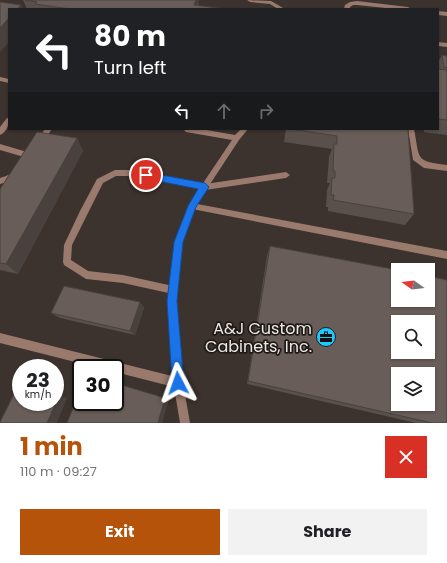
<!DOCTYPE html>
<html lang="en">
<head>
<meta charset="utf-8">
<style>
	body { margin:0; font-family:Poppins,sans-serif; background:#f2f2f2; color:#202124; height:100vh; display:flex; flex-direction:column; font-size:15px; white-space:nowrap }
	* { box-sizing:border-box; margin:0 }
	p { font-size:13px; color:#757577 }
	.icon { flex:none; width:22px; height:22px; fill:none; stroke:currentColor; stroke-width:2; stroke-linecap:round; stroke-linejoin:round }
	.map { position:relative; height:423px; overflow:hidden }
	.side { display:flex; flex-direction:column; background:#fff; flex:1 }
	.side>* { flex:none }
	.top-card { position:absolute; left:8px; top:8px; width:431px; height:122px; border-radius:0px; box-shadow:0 1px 3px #0004; background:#202124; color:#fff; overflow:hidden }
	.needle { width:26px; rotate:284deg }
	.controls { position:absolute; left:391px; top:263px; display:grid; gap:8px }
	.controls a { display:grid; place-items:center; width:44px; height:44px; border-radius:0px; background:#fff; box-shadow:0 1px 3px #0004; font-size:20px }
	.speed { position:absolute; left:12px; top:359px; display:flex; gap:8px; font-size:20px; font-weight:700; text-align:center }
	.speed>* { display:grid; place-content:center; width:52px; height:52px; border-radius:50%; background:#fff; box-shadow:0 1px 3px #0004; line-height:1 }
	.speed small { font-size:10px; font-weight:400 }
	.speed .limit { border:2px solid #111; border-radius:6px; background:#fff; color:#111 }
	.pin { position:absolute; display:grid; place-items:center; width:34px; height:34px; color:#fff; margin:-17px; border:2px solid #fff; border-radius:50%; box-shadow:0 1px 4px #0007 }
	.me { position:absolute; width:44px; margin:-22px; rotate:356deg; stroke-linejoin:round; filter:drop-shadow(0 0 3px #0008) }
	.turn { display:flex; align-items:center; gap:14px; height:84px; padding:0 20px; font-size:18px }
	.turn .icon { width:52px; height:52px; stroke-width:2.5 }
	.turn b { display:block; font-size:28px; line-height:34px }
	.lanes { display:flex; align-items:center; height:38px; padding:0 20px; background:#0003; justify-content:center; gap:20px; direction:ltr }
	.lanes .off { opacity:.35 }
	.round { display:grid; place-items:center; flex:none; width:42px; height:42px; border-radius:0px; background:#f2f2f2 }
	.summary { display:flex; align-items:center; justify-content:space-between; height:68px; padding:0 20px }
	h1 { font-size:24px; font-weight:700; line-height:30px; color:#b45309 }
	.primary-button { display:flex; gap:8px; margin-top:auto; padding:8px 20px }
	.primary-button a { flex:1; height:46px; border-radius:0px; background:#b45309; color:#fff; font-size:16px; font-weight:700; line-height:46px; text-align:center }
	.primary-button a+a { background:#f2f2f2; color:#202124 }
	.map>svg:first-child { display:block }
</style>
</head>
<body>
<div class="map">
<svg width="447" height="423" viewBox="0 0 447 423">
	<rect width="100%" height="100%" fill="#3c322e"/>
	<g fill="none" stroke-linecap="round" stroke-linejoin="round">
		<path fill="#997a6c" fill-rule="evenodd" d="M247,0L271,1L285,9H278L270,4L250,2Z
			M357,1L408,7L411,9H395L357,5H353L350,7V9H344L345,5L350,2Z
			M438,11L447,12V16L438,15Z
			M0,77L9,79V83L0,81Z
			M7,118H9C9,124 7,132 0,135V127Z
			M45,129H52L42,143H38L36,141Z
			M408,129H414C420,159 414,161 447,165V171L424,168L413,160Z
			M0,144L34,154L35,156L31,159L0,150Z
			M115,170H132L205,184L286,172L290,175L286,178L205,190L132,176H116L103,183L72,245L71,260L88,271L123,275L173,286L176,287L178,290L176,293L173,294L123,283L86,279L64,265L63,262L64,245L80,211L97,179Z
			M16,171L19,172L20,174C15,180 7,182 0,184V178L6,176Z
			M192,203L447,251V259L192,209L189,208L188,206L189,204Z"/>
		<path fill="#997a6c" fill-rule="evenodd" d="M438,42L447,43V47L438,46Z
			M183,129H201L235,135L241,129H248L239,140L195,207L183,242L177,301L183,383L190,423H180L174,387L115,372V368H99L0,343V333L172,376L167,301L175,242L189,204L232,140L186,132Z"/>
	</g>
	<path fill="#59504c" d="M23,0H199V6L226,9H27Z
		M442,55L447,56V135L424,132V129H438V62Z
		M286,129H408L414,214L405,225L328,211V207H326L327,190L330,183H327L329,157L332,149L284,142Z
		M77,138L83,151L18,274L0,270V189Z
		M270,246L447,423H416L247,384L267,256Z
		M140,302L144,308L135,335L60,318L51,313Z"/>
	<path fill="#49413e" d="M196,0H199V9L194,5Z
		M21,5L23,9H17Z
		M9,18V42L0,52V28Z
		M77,138L83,151L18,274L6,264Z
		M140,302L144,308L135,335L130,331Z
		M55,394L67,398L57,423H47Z
		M165,398L169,400L162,423H158Z"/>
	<path fill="#685d58" stroke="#49413e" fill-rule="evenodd" d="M25,0H196L194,5L226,9H70L35,4L37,2Z
		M0,2L21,5L17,9H9V18L0,28Z
		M442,55L447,56V68L444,67Z
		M438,69L447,70V120L438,119Z
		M291,129H408L414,214L333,200L334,195H331L332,178H335V171H333L334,144H337V136Z
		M37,132L77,138L6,264L0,263V189Z
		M270,246L398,270V300H428V276L447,280V423H432L248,381ZM398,322H428V352H398ZM398,374H428V404H398Z
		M64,286L140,302L130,331L51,313Z
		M115,383L165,398L158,423H67L81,388V402H115Z
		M19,384L21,385V402H55V395L59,396L47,423H0V422Z"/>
	<path fill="#1a73e8" stroke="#114b97" d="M146,172L205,183L209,187L196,207L183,242L177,301L184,383L182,387L178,389L174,387L172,383L167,301L174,242L188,206L198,189L143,178L142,175L143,173Z"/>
	<defs>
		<symbol id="office-disc" viewBox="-11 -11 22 22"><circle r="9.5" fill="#20c9fd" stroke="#201b19"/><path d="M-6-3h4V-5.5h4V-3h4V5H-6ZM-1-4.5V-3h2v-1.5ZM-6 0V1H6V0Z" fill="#111"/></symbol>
	</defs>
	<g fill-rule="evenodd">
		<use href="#office-disc" x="315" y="326" width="22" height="22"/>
	</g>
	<g text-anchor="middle" stroke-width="3.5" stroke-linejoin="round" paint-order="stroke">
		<g font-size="16" fill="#ede7e4" stroke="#201b19" text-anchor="end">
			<text x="312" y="334">A&amp;J Custom<tspan x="312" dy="18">Cabinets, Inc.</tspan></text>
		</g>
	</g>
</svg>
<div class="controls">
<a><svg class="needle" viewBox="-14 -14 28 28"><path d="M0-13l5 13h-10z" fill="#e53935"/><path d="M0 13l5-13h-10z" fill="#757577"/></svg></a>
<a><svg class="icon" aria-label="search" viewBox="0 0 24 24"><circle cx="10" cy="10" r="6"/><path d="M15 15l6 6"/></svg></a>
<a><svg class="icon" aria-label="layers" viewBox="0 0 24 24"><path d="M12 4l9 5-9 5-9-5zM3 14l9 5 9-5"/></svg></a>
</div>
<div class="speed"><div>23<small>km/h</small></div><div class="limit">30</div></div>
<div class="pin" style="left:146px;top:175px;background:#d93025"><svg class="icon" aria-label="arrive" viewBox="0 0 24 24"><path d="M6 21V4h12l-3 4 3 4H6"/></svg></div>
<svg class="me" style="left:178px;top:383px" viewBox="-20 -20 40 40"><path d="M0-17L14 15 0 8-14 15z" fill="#1a73e8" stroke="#fff" stroke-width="4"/></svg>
<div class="top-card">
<div class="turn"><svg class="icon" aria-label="left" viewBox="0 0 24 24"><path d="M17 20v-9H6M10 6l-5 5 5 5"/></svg><div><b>80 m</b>Turn left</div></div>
<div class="lanes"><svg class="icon" aria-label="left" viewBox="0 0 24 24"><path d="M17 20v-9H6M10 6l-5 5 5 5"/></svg><svg class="icon off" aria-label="ahead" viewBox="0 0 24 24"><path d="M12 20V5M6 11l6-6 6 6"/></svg><svg class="icon off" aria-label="right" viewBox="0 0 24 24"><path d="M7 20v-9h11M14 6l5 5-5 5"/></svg></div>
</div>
</div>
<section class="side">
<div class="summary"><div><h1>1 min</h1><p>110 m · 09:27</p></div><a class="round" style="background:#d93025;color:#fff"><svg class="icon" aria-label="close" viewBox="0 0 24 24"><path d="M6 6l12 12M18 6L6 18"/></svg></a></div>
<div class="primary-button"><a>Exit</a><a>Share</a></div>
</section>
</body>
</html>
